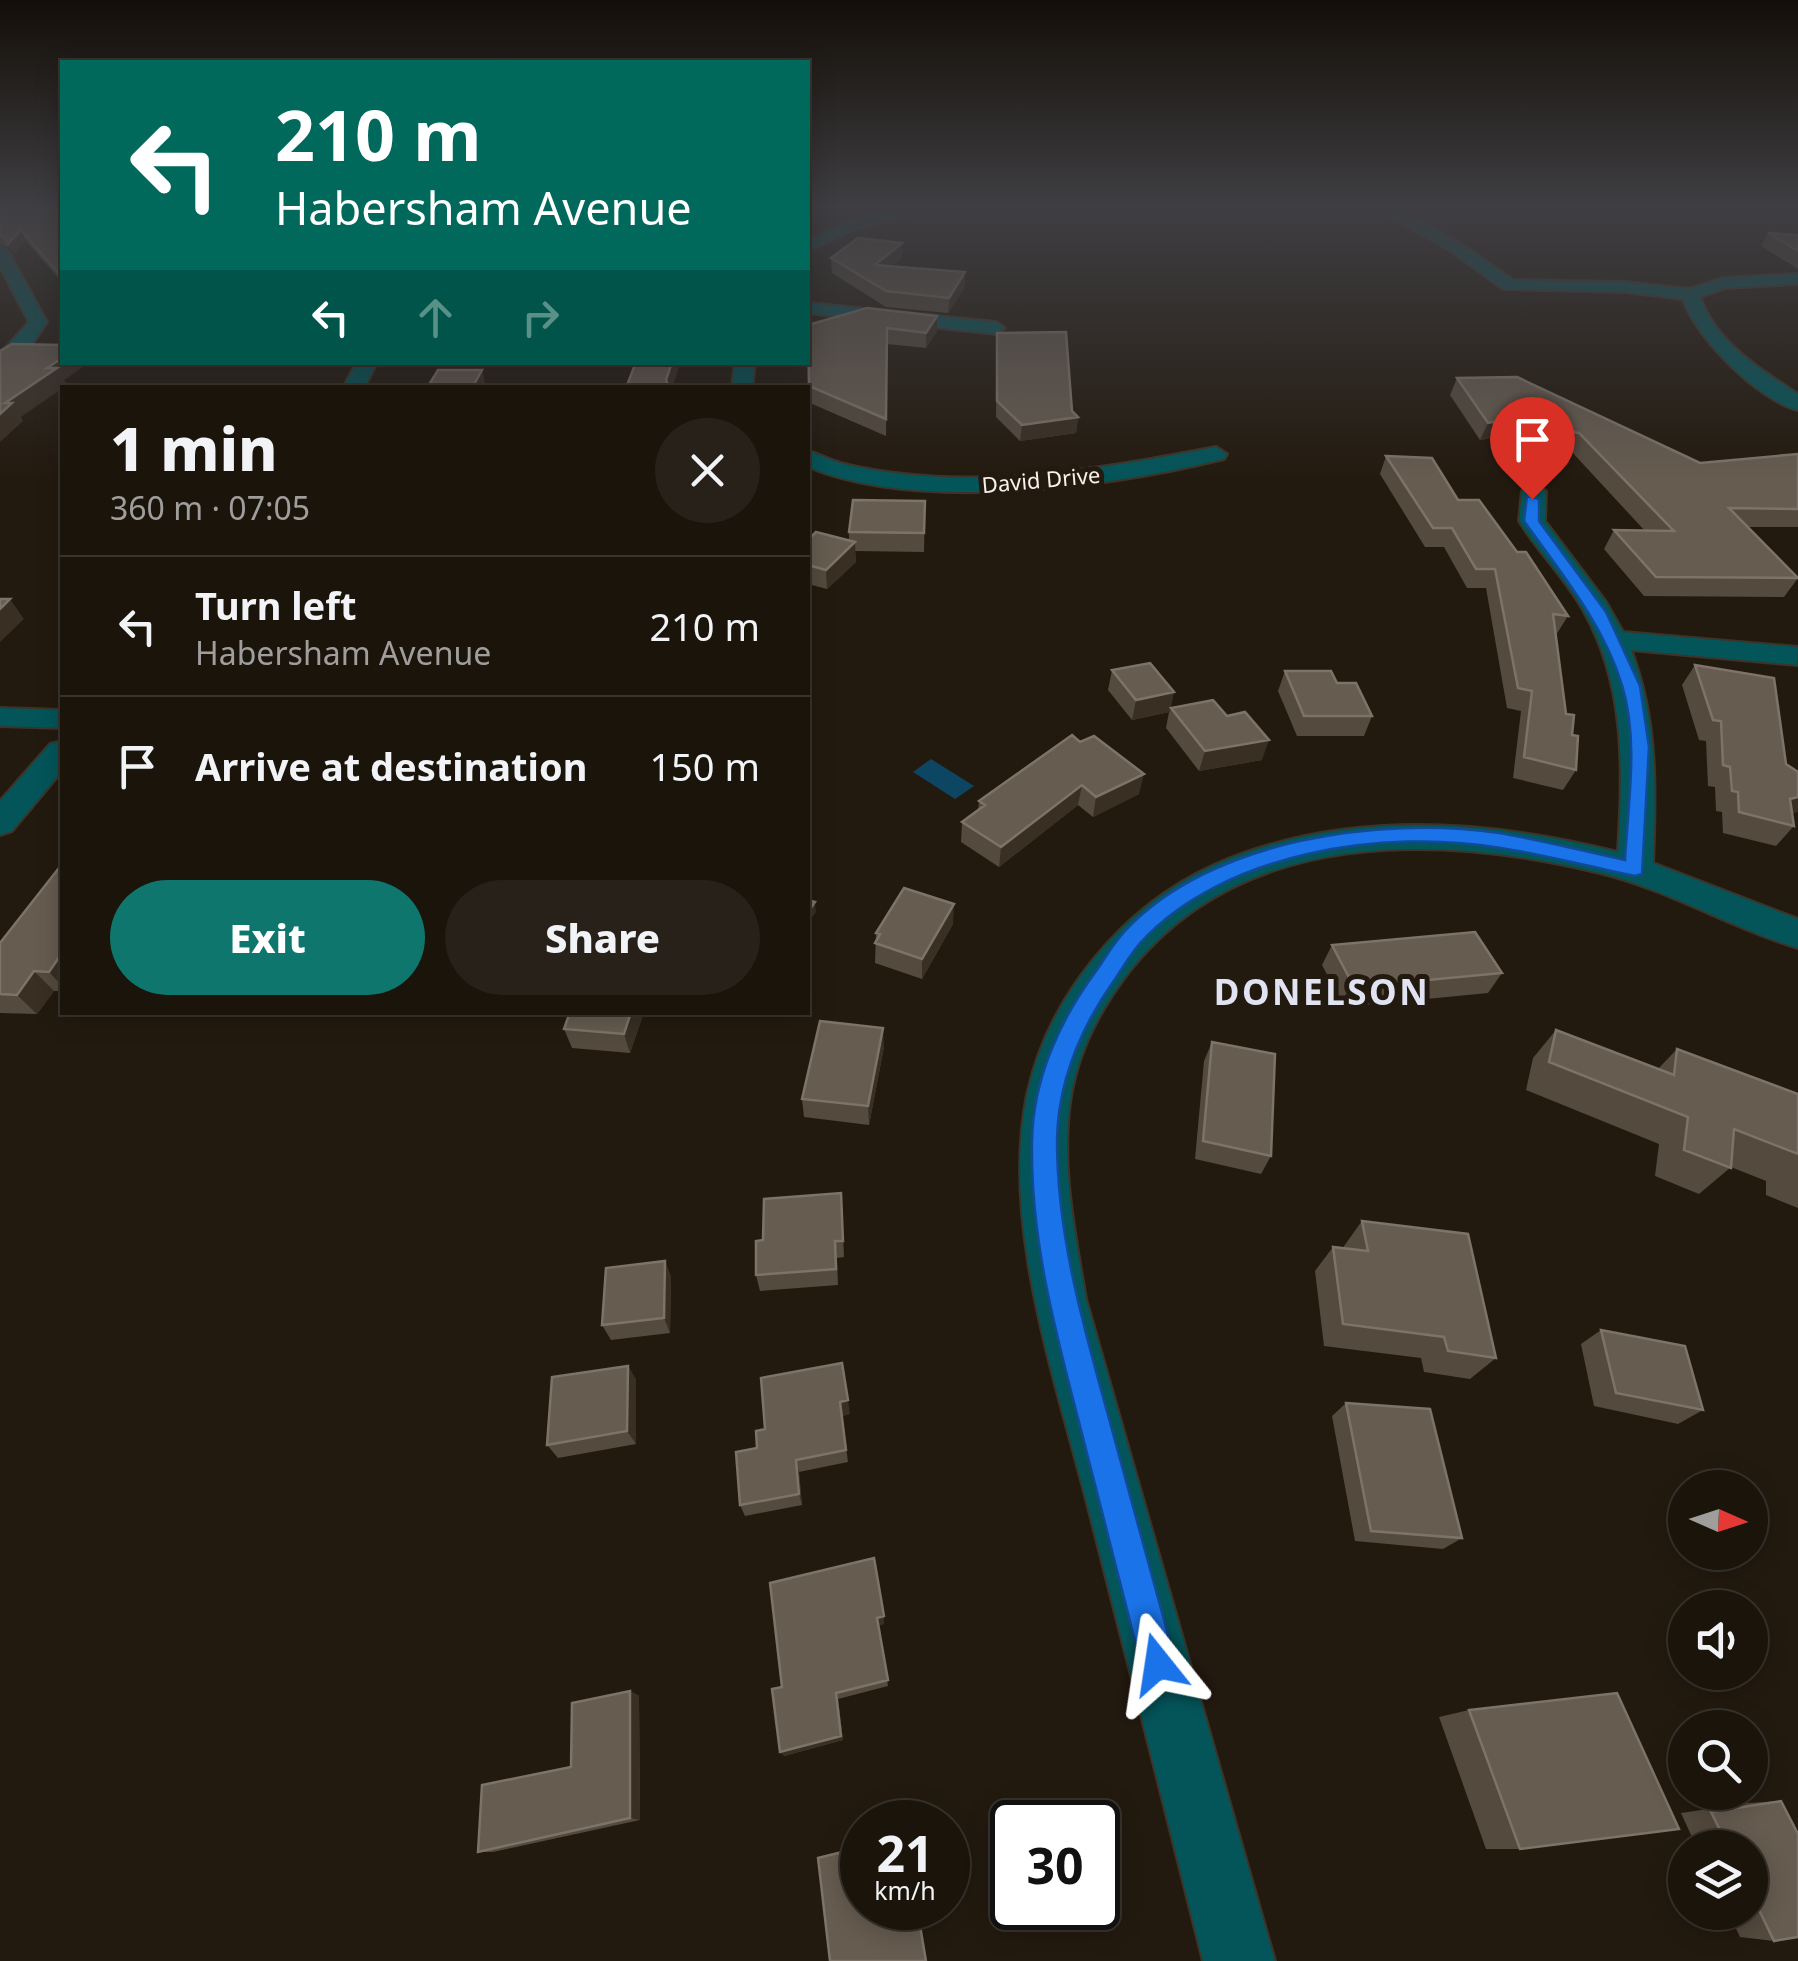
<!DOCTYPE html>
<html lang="en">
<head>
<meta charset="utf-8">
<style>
	body { margin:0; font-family:"Noto Sans",sans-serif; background:#272119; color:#f1f3f6; height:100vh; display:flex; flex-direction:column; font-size:38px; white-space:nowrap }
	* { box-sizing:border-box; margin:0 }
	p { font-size:32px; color:#9f9e9d }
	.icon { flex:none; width:55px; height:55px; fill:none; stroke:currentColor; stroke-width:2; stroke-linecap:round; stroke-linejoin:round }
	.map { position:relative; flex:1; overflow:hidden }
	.sheet { position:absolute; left:60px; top:385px; width:750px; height:630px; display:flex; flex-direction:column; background:#1a140b; border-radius:0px; box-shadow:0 5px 25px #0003,0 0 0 2px #38332c }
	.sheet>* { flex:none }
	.banner { position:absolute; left:60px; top:60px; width:750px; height:305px; border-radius:0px; box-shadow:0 5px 25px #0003,0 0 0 2px #38332c; background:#00695c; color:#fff; overflow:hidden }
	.needle { width:65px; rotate:93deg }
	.fabs { position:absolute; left:1668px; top:1470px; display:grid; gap:20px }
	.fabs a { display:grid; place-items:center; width:100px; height:100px; border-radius:50%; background:#1a140b; box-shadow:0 5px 25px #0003,0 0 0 2px #38332c; font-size:50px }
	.speed { position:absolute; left:840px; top:1800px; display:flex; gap:20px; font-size:50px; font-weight:700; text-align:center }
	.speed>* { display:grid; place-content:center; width:130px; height:130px; border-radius:50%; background:#1a140b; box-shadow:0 5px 25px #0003,0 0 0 2px #38332c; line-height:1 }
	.speed small { font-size:25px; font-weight:400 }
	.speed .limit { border:5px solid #111; border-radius:15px; background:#fff; color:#111 }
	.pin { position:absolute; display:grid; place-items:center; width:85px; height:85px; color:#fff; margin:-102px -42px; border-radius:50% 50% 50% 0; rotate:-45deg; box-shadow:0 0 10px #0007 }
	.pin .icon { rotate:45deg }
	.me { position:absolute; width:110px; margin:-55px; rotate:345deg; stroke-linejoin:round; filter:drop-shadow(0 0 8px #0008) }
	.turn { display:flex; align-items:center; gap:35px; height:210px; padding:0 50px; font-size:45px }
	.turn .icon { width:130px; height:130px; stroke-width:2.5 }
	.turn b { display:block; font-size:70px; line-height:85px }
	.lanes { display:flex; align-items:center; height:95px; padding:0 50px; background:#0003; justify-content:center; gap:50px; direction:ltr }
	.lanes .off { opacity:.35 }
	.round { display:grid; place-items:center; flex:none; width:105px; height:105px; border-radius:52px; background:#272119 }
	.headline { display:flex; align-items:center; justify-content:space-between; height:170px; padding:0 50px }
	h1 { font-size:60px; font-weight:800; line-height:75px }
	.button { display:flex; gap:20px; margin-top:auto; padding:20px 50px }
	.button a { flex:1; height:115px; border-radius:60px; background:#0f766e; color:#fff; font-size:40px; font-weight:800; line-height:115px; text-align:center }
	.button a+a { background:#272119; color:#f1f3f6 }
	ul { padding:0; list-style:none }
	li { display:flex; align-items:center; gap:30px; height:140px; padding:0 50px; border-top:2px solid #38332c }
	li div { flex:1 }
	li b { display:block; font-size:38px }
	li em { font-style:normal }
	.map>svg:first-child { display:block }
</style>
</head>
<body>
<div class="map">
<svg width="1798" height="1961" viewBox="0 0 1798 1961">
	<rect width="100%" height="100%" fill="#231a0f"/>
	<path fill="#0d4663" d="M931,759L974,786L955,799L913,772Z"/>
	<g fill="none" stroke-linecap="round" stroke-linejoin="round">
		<defs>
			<path id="minor" d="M912,206L929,208L853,230L808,251V240L841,224Z
				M1371,206H1389L1460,243L1513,280L1625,282L1689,289L1723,278L1798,274V284L1725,288L1700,297C1716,342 1759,369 1798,394V410C1759,401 1695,337 1683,299L1625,292L1503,289L1448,249Z
				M0,246L8,251L47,322L27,352L0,370V354L29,322L0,267Z
				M808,303L996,322L1005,328L996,334L808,313Z
				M357,362H377L364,388H343Z
				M735,362H755L752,388H732Z
				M1216,447L1227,454L1224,459C1109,487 919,513 808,467V451C820,454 831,461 844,464C967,493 1094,470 1216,447Z
				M1534,484L1546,491L1545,521L1606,602L1623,632L1798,647L1797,665L1631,650C1658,719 1656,791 1653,863L1798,919V948C1731,928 1669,890 1600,873C1440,834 1245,828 1132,968C1102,1006 1079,1048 1071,1096C1060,1164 1075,1233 1086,1299L1275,1961H1203C1166,1812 1128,1664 1090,1515C1058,1386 1000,1228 1027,1095C1048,996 1123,906 1214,865C1341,809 1486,819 1618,852C1623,769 1626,685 1583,610C1565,578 1538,552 1519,521L1522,491Z
				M0,708L62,710V728L0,726Z
				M62,741V771L12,831L0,835V801L50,744Z"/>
		</defs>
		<use href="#minor" stroke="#3d3429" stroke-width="4"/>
		<use href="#minor" fill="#03555a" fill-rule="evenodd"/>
	</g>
	<path fill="#544a3e" d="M62,206L60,280L26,241L14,254L10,248L0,244V210Z
		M1768,233L1798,235V269L1761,246Z
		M831,258H902L892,266L965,272L964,288L948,313L886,307L832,273Z
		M867,308L937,331L926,348L887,344L886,436L810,403L808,325Z
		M997,333L1078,417L1076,433L1020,441L996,417Z
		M1457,378L1700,463L1798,454V527H1747L1798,578L1784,597L1644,596L1604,549L1614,530L1645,531L1571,451L1491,438L1480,440L1450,395Z
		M1386,456L1458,500L1517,552L1568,616L1556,635L1566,714L1572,735L1576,770L1563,790L1513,778L1521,711L1507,708L1486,588H1467L1444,547H1425L1380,474Z
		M925,501L924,552L855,551L856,562L827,589L808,584V540L849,541V532Z
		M1695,665L1792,813L1794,826L1776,846L1723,833L1722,812L1716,811L1715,787L1708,786L1706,741L1699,740L1682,685Z
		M1112,670L1171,708L1262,760L1199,771L1166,728L1169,712L1132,720L1108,690Z
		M1285,671L1337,683L1372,716L1364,736H1297L1278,691Z
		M1072,735L1139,794L1093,817L1078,805L999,867L961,842L962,822L978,811L979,801Z
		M62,864V991H54L37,1014L0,1013V943Z
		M953,924L922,979L875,963L876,933Z
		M1332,945L1502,973L1488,993L1344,1007L1322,965Z
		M570,1012H642L643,1015L630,1053L572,1048L564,1029Z
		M1556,1030L1658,1069L1677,1049L1798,1094V1208L1766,1195V1181L1731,1167L1699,1194L1655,1176L1659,1144L1526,1090L1533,1058Z
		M1212,1042L1271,1156L1261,1174L1195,1159L1204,1061Z
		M884,1047L869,1125L804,1117L802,1099Z
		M842,1211L844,1257L837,1258L838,1285L760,1291L756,1275L763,1240Z
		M1362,1221L1496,1358L1470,1379L1424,1372L1421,1358L1324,1346L1315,1271L1333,1247L1344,1249V1246Z
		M665,1261L671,1277L670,1333L611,1340L602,1325Z
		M1601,1330L1703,1410L1678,1424L1594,1406L1581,1344Z
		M628,1366L636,1380V1444L558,1458L547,1445Z
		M1346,1403L1462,1538L1443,1549L1355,1541L1332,1416Z
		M850,1414L842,1416L848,1462L799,1472L802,1505L745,1516L740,1505L757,1448L756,1431Z
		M884,1616V1624L879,1625L888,1686L838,1699L843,1740L784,1756L782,1687Z
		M630,1691L639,1696L640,1820L493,1852H478L571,1767Z
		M1469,1710L1520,1849H1486L1439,1717Z
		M1781,1801L1774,1941L1740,1937L1728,1912H1750V1848H1697L1681,1813L1748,1803Z"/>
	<path fill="#392f23" d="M21,230L26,241L14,254L8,244Z
		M902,243V258L876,280L875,265Z
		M965,272L964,288L948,313L949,298Z
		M937,316V331L926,348V333Z
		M62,358V362H90L64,380L67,385L21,417L23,421L0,442V414L5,403L47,368Z
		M672,362H681L672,388H667L666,380Z
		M482,370L486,387L472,388Z
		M1078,417L1076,433L1020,441L1022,425Z
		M1499,421L1491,438L1480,440L1488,423Z
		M855,542L856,562L827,589L826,570Z
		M10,599L24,619L0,642V609Z
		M1174,692L1170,712L1132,720L1136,700Z
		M1269,740L1262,760L1199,771L1205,751Z
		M1144,774L1139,794L1093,817L1096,797Z
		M1082,785L1078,805L999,867L1001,847Z
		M1798,797V812L1773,819L1790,799Z
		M815,902L816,912L808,923V912Z
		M954,904L953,924L922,979V959Z
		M62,953V986L49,972Z
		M34,971L54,991L37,1014L17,995Z
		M631,1012H642L643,1015L630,1053L624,1034Z
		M883,1028L884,1047L869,1125L868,1106Z
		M665,1261L671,1277L670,1333L664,1318Z
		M628,1366L636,1380V1444L627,1431Z
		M848,1400L850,1414L842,1416L840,1402Z
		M796,1460L799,1472L802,1505L799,1494Z
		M884,1616V1624L878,1626L877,1618Z
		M630,1691L639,1696L640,1820L630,1818Z
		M836,1693L838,1699L843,1740L784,1756L780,1752Z"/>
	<path fill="#665c50" stroke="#7d7368" stroke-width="2.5" d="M4,206H59L58,209L62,208L57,222L62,221V286L58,273L21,230L8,244L4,237L0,236V210L3,209Z
		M1768,233L1798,235V251Z
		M858,238L902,243L875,265L965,272L949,298L886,291L831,258Z
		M867,308L937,316L926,333L887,328L886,419L809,386L808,325Z
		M1066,332L1072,411L1078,417L1022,425L997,401V333Z
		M12,344L62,345V358L47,368H57L5,403H12L0,414V351Z
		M636,362H672L666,380L669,388H626Z
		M438,370H482L472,388H427Z
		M1517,377L1700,463L1798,454V509L1729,508L1798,578L1656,577L1614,530L1674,531L1579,433L1499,421L1488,423L1457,378Z
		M1386,456L1432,458L1458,500H1479L1517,552H1526L1568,616L1553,614L1566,714L1574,715L1572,735L1578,736L1576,770L1524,757L1532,691L1518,688L1495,569H1476L1452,528H1433Z
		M853,500L925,501L924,533L849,532Z
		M816,532L855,542L826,570L808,565V540Z
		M0,599H10L0,609Z
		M1150,663L1174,692L1136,700L1112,670Z
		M1695,665L1774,678L1786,764L1798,772V797L1790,799L1794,826L1739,812L1738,792L1732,791L1730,767L1723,765L1721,721L1713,720Z
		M1285,671H1331L1337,683H1356L1372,716H1304Z
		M1213,700L1227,716L1245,712L1269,740L1205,751L1171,708Z
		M1072,735L1080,742L1094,736L1144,774L1096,797L1082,785L1001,847L962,822L985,805L979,801Z
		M62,864V953L49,972L34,971L17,995L0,994V943Z
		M904,888L954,904L922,959L875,943L880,934L876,933Z
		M808,900L815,902L808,912Z
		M1475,932L1502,973L1354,987L1332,945Z
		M570,1012H631L624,1034L564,1029Z
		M820,1021L883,1028L868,1106L802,1099Z
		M1556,1030L1674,1075L1677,1049L1798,1094V1154L1734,1129L1731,1168L1684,1150L1688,1117L1549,1062Z
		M1212,1042L1275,1054L1271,1156L1203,1141Z
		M841,1193L843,1241H835L836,1269L756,1275V1241L763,1240L764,1199Z
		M1362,1221L1468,1234L1496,1358L1448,1351L1444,1337L1343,1324L1333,1247L1368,1251Z
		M665,1261L664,1318L602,1325L606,1268Z
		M1601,1330L1685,1346L1703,1410L1616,1393Z
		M842,1363L848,1400L840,1402L846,1450L796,1460L799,1494L740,1505L736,1452L757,1448L756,1431L765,1429L761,1378Z
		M628,1366L627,1431L547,1445L552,1377Z
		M1346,1403L1430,1409L1462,1538L1371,1531Z
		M874,1558L884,1616L877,1618L888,1680L836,1693L841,1736L780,1752L772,1689L782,1687L770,1583Z
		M630,1691V1818L478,1852L482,1785L571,1767L572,1703Z
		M1617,1693L1679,1829L1520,1849L1469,1710Z
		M1781,1801L1798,1834V1937L1774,1941L1750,1891V1848H1729L1711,1812Z
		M862,1847V1908H917L926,1961H830L818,1858Z"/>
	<linearGradient id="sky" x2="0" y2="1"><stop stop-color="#130e08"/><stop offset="0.43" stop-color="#3f3e42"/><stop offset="1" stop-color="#3f3e42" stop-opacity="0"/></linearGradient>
	<rect width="1798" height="480" fill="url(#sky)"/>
	<path fill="#1a73e8" stroke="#114b97" stroke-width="2.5" d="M1527,496L1539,499V521L1606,612L1640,686L1649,747L1642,874L1635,876C1590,867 1546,855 1501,848C1385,828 1224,852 1141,942C1131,953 1123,967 1115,979C1081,1027 1058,1081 1057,1140C1057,1235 1083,1325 1108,1415C1131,1498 1153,1581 1176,1664L1171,1676L1158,1681L1146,1676L1141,1664C1120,1583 1100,1503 1079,1422C1055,1330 1030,1237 1032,1141C1033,1080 1059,1022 1094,974C1104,960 1113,944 1125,931C1211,839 1380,816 1499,833C1541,840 1583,851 1625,860C1628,803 1639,740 1622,685C1603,623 1561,573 1524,521Z"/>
	<g text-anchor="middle" stroke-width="10" stroke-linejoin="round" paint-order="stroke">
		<g font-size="22" fill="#f8f1e9" stroke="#231a0f">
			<text transform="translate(1041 480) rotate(-5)" y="8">David Drive</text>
		</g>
		<g font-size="35" font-weight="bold" letter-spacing="2.5" fill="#e1e3f2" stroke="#231a0f">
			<text x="1322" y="1005">DONELSON</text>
		</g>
	</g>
</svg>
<div class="fabs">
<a><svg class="needle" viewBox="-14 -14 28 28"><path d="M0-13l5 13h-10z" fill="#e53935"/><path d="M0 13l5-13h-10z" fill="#9f9e9d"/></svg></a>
<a><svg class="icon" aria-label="sound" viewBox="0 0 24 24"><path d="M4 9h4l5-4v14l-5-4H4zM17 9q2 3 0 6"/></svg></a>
<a><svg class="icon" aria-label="search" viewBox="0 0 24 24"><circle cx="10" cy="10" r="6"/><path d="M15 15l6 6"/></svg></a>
<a><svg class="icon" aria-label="layers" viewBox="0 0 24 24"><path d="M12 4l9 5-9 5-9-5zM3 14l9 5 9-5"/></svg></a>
</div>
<div class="speed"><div>21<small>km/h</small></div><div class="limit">30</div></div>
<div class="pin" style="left:1532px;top:499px;background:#d93025"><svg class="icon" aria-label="arrive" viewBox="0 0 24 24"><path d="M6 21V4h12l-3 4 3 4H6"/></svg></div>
<svg class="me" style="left:1158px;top:1664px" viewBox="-20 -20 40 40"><path d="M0-17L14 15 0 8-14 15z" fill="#1a73e8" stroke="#fff" stroke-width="4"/></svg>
<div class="banner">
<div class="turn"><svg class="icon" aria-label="left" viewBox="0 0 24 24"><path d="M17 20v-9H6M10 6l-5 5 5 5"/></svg><div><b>210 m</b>Habersham Avenue</div></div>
<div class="lanes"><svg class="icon" aria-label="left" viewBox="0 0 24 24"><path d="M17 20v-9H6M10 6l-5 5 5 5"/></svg><svg class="icon off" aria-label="ahead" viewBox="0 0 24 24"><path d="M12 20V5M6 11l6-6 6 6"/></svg><svg class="icon off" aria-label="right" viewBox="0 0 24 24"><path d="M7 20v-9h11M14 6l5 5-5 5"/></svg></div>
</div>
<section class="sheet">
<div class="headline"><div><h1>1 min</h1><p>360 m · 07:05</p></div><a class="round"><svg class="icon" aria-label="close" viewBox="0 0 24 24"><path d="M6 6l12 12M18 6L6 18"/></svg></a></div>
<ul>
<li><svg class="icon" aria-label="left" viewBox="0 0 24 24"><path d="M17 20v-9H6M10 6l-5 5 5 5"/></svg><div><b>Turn left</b><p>Habersham Avenue</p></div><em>210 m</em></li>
<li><svg class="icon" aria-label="arrive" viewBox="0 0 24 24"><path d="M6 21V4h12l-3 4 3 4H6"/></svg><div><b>Arrive at destination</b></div><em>150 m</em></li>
</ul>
<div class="button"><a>Exit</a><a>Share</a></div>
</section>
</div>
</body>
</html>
